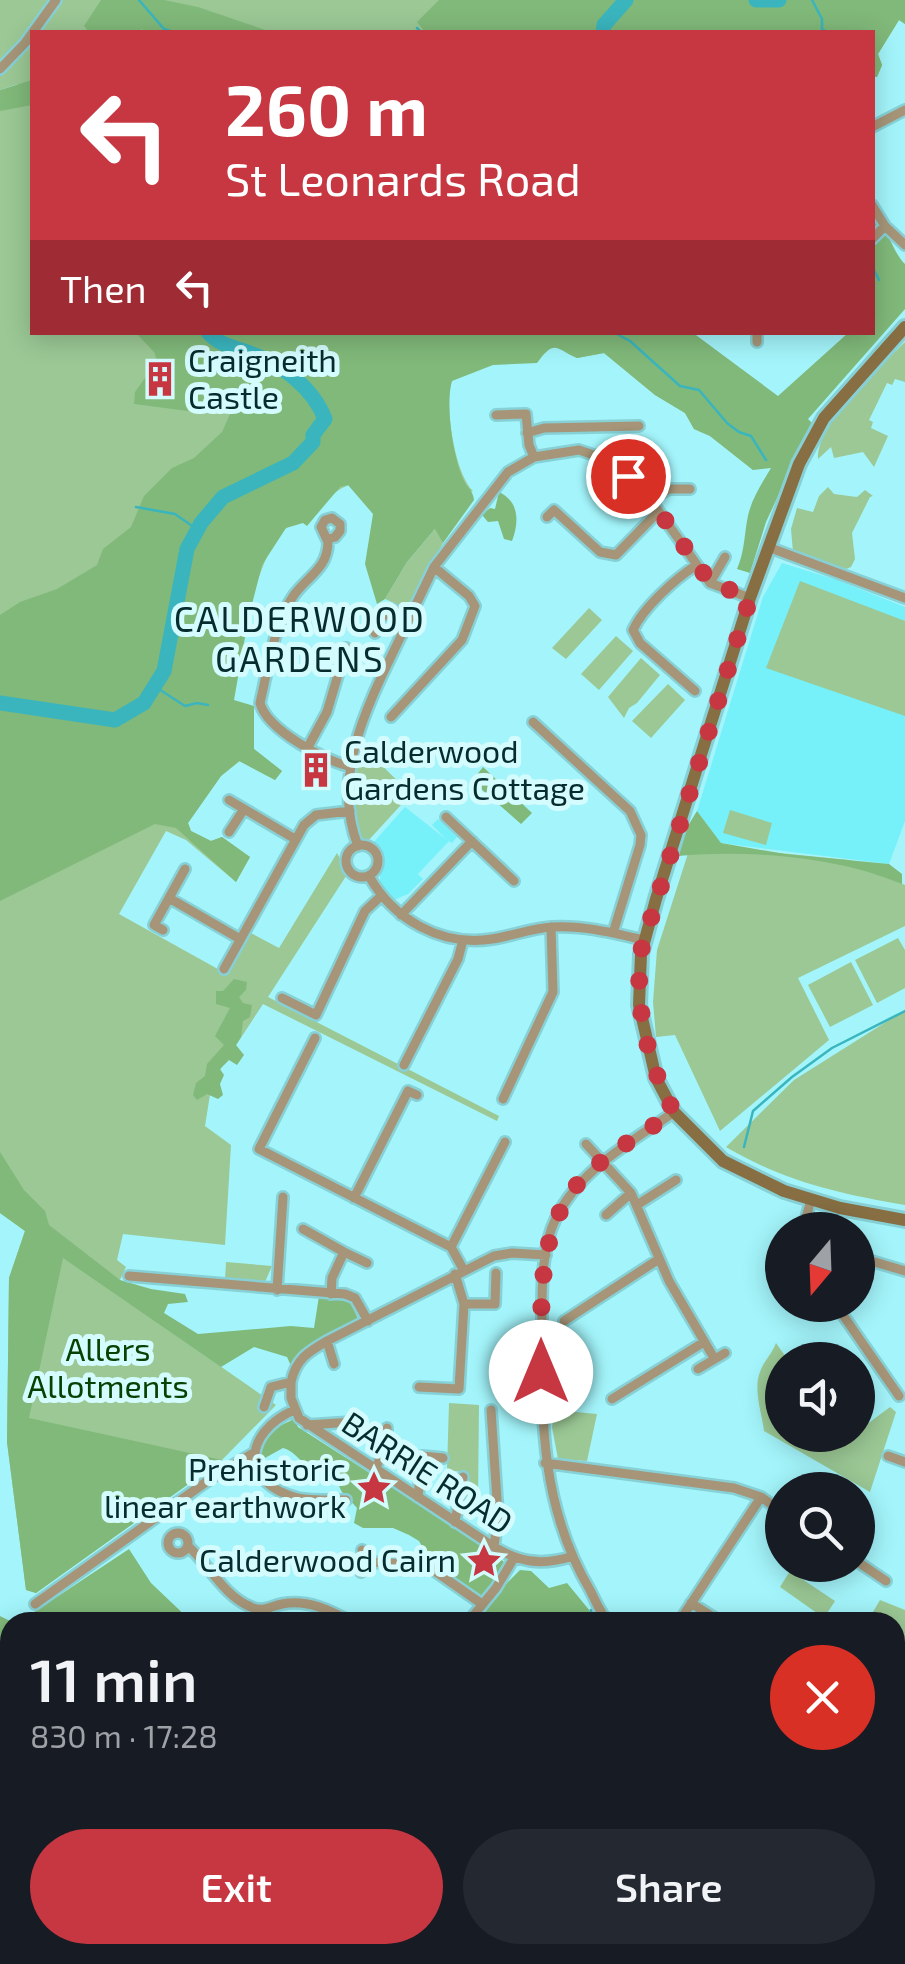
<!DOCTYPE html>
<html lang="en">
<head>
<meta charset="utf-8">
<style>
	body { margin:0; font-family:"Exo 2",sans-serif; background:#242831; color:#f1f3f6; height:100vh; display:flex; flex-direction:column; font-size:38px; white-space:nowrap }
	* { box-sizing:border-box; margin:0 }
	p { font-size:32px; color:#9ea1a6 }
	.icon { flex:none; width:55px; height:55px; fill:none; stroke:currentColor; stroke-width:2; stroke-linecap:round; stroke-linejoin:round }
	.map { position:relative; flex:1; overflow:hidden }
	.sheet { position:absolute; left:0px; top:1612px; width:905px; height:352px; display:flex; flex-direction:column; background:#171b24; border-radius:30px 30px 0 0; box-shadow:0 5px 25px #0003 }
	.sheet>* { flex:none }
	.guide { position:absolute; left:30px; top:30px; width:845px; height:305px; border-radius:0px; box-shadow:0 5px 25px #0003; background:#c73741; color:#fff; overflow:hidden }
	.needle { width:65px; rotate:199deg }
	.fabs { position:absolute; left:765px; top:1212px; display:grid; gap:20px }
	.fabs a { display:grid; place-items:center; width:110px; height:110px; border-radius:50%; background:#171b24; box-shadow:0 5px 25px #0003; font-size:50px }
	.pin { position:absolute; display:grid; place-items:center; width:85px; height:85px; color:#fff; margin:-42px; border:5px solid #fff; border-radius:50%; box-shadow:0 2px 10px #0007 }
	.me { position:absolute; width:110px; margin:-55px; rotate:0deg; stroke-linejoin:round; filter:drop-shadow(0 0 8px #0008) }
	.turn { display:flex; align-items:center; gap:35px; height:210px; padding:0 30px; font-size:45px }
	.turn .icon { width:130px; height:130px; stroke-width:2.5 }
	.turn b { display:block; font-size:70px; line-height:85px }
	.then { display:flex; align-items:center; height:95px; padding:0 30px; background:#0003; gap:20px; font-size:38px }
	.round { display:grid; place-items:center; flex:none; width:105px; height:105px; border-radius:52px; background:#242831 }
	.overview { display:flex; align-items:center; justify-content:space-between; height:170px; padding:0 30px }
	h1 { font-size:60px; font-weight:600; line-height:75px }
	.primary-button { display:flex; gap:20px; margin-top:auto; padding:20px 30px }
	.primary-button a { flex:1; height:115px; border-radius:60px; background:#c73741; color:#fff; font-size:40px; font-weight:600; line-height:115px; text-align:center }
	.primary-button a+a { background:#242831; color:#f1f3f6 }
	.map>svg:first-child { display:block }
</style>
</head>
<body>
<div class="map">
<svg width="905" height="1964" viewBox="0 0 905 1964">
	<rect width="100%" height="100%" fill="#a3f5fb"/>
	<path fill="#76f0f9" d="M782,563L837,580L905,607V821L889,864L721,843L697,811L763,597Z
		M405,807L447,840L432,825L438,819L457,837L452,843L449,841L418,874L423,879L408,894L394,900L380,884V851L373,843Z
		M377,1955H426L423,1964H342L337,1960Z"/>
	<path fill="#9bc895" d="M0,0H905V24L899,20L878,54L882,65L877,77L873,76L872,32H32V332L693,333L812,423L753,470L710,436L694,429L685,413L655,395L604,353L577,358L565,348L554,347L485,361L451,381C445,407 454,472 473,491L377,516L353,484C333,488 326,505 310,516C304,520 295,522 289,526C251,554 239,672 230,718L253,726L254,749L282,771L275,780L240,761L221,776L188,823L191,831L211,841L222,837L250,857L236,882L186,840L166,831L119,914L225,973L249,932L279,948L337,853L348,873L268,997L499,1116L497,1121L263,1004L212,1082L205,1126L231,1145L225,1245L123,1234L117,1260L126,1267L120,1280L63,1257L276,1405L222,1460L36,1593L26,1590L7,1442L9,1278L25,1231L0,1213V95L18,84L0,90Z
		M905,342V382L895,379L892,385L887,383L869,420L873,422L871,428L888,436L874,467L863,452L834,458L831,447L818,459C816,424 881,366 905,342Z
		M828,487L834,494L857,497L865,490L873,496L870,497L852,533L855,559L851,567L846,569L793,552L791,529L797,508L813,512L819,496Z
		M436,528L443,543L406,608L385,599L407,562Z
		M800,581L905,621V716L766,668Z
		M589,608L602,620L566,659L552,648Z
		M616,636L633,651L599,690L581,674Z
		M641,658L660,675L637,703L629,708L624,718L608,697Z
		M668,684L685,700L651,738L632,721Z
		M361,745L411,794L367,842L361,840C349,809 351,776 361,745Z
		M730,810L772,823L766,845L723,833Z
		M691,844L849,860L905,885V926L798,978L829,1040L720,1131L675,1035L656,1037L653,1002L657,950Z
		M898,938L905,950V988L877,1003L855,960Z
		M851,962L873,1005L830,1027L808,985Z
		M905,1010V1205C837,1193 786,1182 726,1147L794,1080Z
		M226,1262L272,1266L265,1282L225,1280Z
		M776,1343L788,1360H782V1435H858V1431L890,1407L896,1412L870,1492L764,1431C762,1414 753,1389 760,1372C763,1362 772,1354 776,1343Z
		M449,1403L479,1405L478,1501H466L469,1473L447,1470Z
		M555,1410L597,1414L587,1461L558,1459L552,1427Z
		M790,1571L835,1601L824,1618L780,1587Z
		M880,1600L905,1610V1670L895,1685V1622H867Z
		M426,1955H514L560,1964H423Z"/>
	<path fill="#81b97a" d="M101,0H164L198,7L271,32H143L142,29L136,32H89L84,26Z
		M439,0H905V24L899,20L878,54L882,65L877,77L873,76L872,32H425L417,22Z
		M32,80V105L0,111V90Z
		M873,210C887,227 893,253 905,264V309L808,419L812,423L766,522L750,573L737,569C744,553 744,539 747,521C750,501 761,485 771,468L753,470L710,436L694,429L685,413L655,395L604,353L577,358C556,349 555,338 537,363L493,365L452,381C445,405 453,455 463,479C467,488 473,490 474,500L443,543L435,529L407,562L385,599L377,604L365,564L373,514L348,485L340,487L307,526L303,523L286,528L262,565L248,620L234,700L254,706V749L282,771L275,780L239,761L221,776L188,823L191,831L211,841L222,837L250,857L236,882L176,828L155,824L0,901V615L20,602L57,589L97,565L103,549L131,527L144,496L172,468L194,458L222,432L234,405L231,397L188,411L134,404L135,392L157,361L154,352L136,333H693L778,396L848,333L872,332Z
		M499,492C518,501 520,520 512,541L504,539L498,521L488,522L482,515L490,508L495,509Z
		M483,767L532,813L521,824L472,781Z
		M697,811L721,843L785,854L889,864L902,874V884C834,855 741,849 669,857Z
		M234,979L247,982L246,990L239,997L243,1003L252,1005L250,1017L243,1021L241,1037L236,1045L244,1055L237,1065L229,1060L220,1069L224,1075L220,1084L223,1095L218,1099L207,1094L197,1100L193,1095L196,1083L205,1076L207,1064L224,1045L215,1036L230,1008L216,1004V991H223Z
		M0,1152L24,1190L45,1211L49,1225L120,1280L151,1289L185,1294L188,1302L168,1304L164,1313L198,1334L291,1326L314,1328L319,1296L351,1302L358,1319L319,1341L291,1366L287,1357L254,1347L221,1367L63,1258L29,1418L222,1460L36,1593L26,1590L7,1442L9,1278L25,1231L0,1213Z
		M294,1419L298,1427L493,1552L504,1562L507,1571L482,1602L453,1575L432,1563L419,1541L409,1535L393,1528H363L354,1523L357,1508C348,1497 337,1493 338,1476C325,1468 316,1468 305,1463C296,1458 294,1451 283,1448L265,1458L258,1450L265,1433Z
		M129,1549L151,1583L192,1622H19Z
		M520,1570L531,1571L549,1588L567,1583L599,1622H478L506,1584Z
		M0,1616L12,1622L10,1701L0,1700Z
		M0,1734L10,1735V1868L0,1871Z
		M905,1824V1964H688L679,1959L637,1958V1955H895V1830Z"/>
	<g fill="none" stroke-linecap="round" stroke-linejoin="round">
		<path stroke="#3ab5be" stroke-width="2.5" d="M139,0L164,29L174,32
			M812,0L822,19V29L827,32
			M417,28L421,32
			M872,266L879,280
			M613,332L630,341L680,386L699,390L727,423L739,432L751,436L766,460
			M136,507L175,514L198,530
			M154,686L185,706L197,703L208,705
			M744,1147L753,1111L792,1077L832,1048L905,1011
			M591,1610L594,1622
			M0,1885L10,1895
			M595,1955L623,1964"/>
		<path stroke="#3ab5be" stroke-width="15" d="M756,0H779
			M603,32L604,25L626,0
			M0,703L115,720L144,703L164,671L187,549L201,523L223,497L293,463L313,442V435L325,419C313,388 282,364 250,353C234,347 220,346 208,332"/>
		<defs>
			<path id="street" d="M0,69L25,43L56,0
				M872,127L905,110
				M872,205L885,226L905,245
				M872,239L885,226
				M757,342V332
				M496,415L526,414L529,445L534,457
				M527,433L544,428L639,426
				M611,461L650,499L710,583
				M650,499L669,489H690
				M547,517L554,510L600,552L616,555L657,513
				M328,539L335,537L340,531V524L332,518L325,520L321,527L328,542C328,568 308,576 294,595C274,623 268,669 260,703C267,730 324,760 351,767
				M768,547L905,598
				M725,557L710,583L750,598
				M695,566C675,579 643,608 633,630L640,643L695,691
				M375,633L380,618L394,610L410,617L434,567L508,472L534,457L579,450L611,461L620,448L644,452
				M391,717L462,640L475,606L469,596L434,567
				M533,722L630,811L641,835L640,845L613,933
				M308,747L327,712L346,648
				M229,800L295,839
				M446,817L514,881
				M229,832L244,809
				M346 861a16 16 0 1 1 32 0a16 16 0 1 1-32 0Z
				M358,846C327,767 378,687 410,617
				M369,876C393,919 441,947 492,939C512,936 532,928 552,927C583,925 614,933 644,940
				M169,898L240,939
				M401,915L472,841
				M163,930L154,925L185,869
				M224,969L304,825L316,815L350,811
				M282,998L316,1015L365,911L381,896
				M315,1038L259,1149L451,1247L463,1269
				M404,1065L458,959L463,940
				M503,1099L553,992L551,927
				M586,1144L631,1193L669,1281L714,1358
				M354,1198L408,1091L417,1095
				M637,1205L676,1180
				M606,1215L631,1193
				M303,1229L344,1252L332,1278L331,1294
				M803,1230L811,1199
				M451,1247L505,1142
				M344,1252L367,1263
				M858,1257L905,1271
				M129,1276L345,1294L355,1298L368,1321
				M277,1290L283,1197
				M464,1304H495L496,1273
				M836,1305L899,1396
				M564,1321L659,1259
				M327,1341L334,1364
				M698,1369L725,1353
				M291,1382V1398L299,1418L491,1545C518,1562 540,1566 570,1557
				M419,1387L459,1389L464,1304L455,1274
				M612,1399L704,1342
				M264,1407L271,1387L291,1382C296,1359 308,1352 327,1341L494,1256L512,1253L546,1255
				M294,1410C243,1433 239,1483 298,1498C313,1501 331,1500 346,1500
				M491,1410L498,1515L494,1547
				M307,1425L353,1422
				M888,1456L905,1462
				M545,1463L734,1488L761,1497L782,1512
				M375,1470L386,1444L387,1428
				M418,1497L422,1456L443,1458
				M455,1522L463,1477
				M168 1543a10 10 0 1 1 20 0a10 10 0 1 1-20 0Z
				M188,1546C210,1566 223,1595 251,1607C263,1613 271,1606 282,1604C307,1599 330,1610 351,1622
				M368,1562L426,1565L482,1604
				M858,1562L886,1581
				M361,1572L368,1562L362,1550
				M691,1603L721,1622
				M35,1604L213,1477L252,1454
				M468,1622L496,1588L514,1558
				M609,1622C600,1614 596,1601 590,1590C542,1509 541,1423 542,1331C542,1296 540,1250 556,1218C580,1169 630,1143 674,1112
				M679,1622L761,1497
				M895,1713L905,1720
				M895,1767L905,1768
				M539,1955L572,1964
				M0,1961L10,1964
				M264,1964L324,1955"/>
			<path id="secondary" d="M905,327L824,418L799,464L750,598L656,899L641,954L639,1005L656,1078L674,1112L723,1161L784,1191L840,1208L905,1220"/>
			<path id="highway" d="M0,1711H10
				M0,1725L10,1726
				M895,1792L905,1793
				M895,1809L905,1811"/>
		</defs>
		<use href="#street" stroke="#87d1d6" stroke-width="14"/>
		<use href="#secondary" stroke="#87d1d6" stroke-width="18"/>
		<use href="#highway" stroke="#87d1d6" stroke-width="22"/>
		<use href="#street" stroke="#a69578" stroke-width="9"/>
		<use href="#secondary" stroke="#876f43" stroke-width="12"/>
		<use href="#highway" stroke="#583d00" stroke-width="18"/>
	</g>
	<g fill="none" stroke-linecap="round" stroke-linejoin="round">
		<path stroke="#c73741" stroke-width="18" stroke-dasharray="0 32.4" d="M541,1372C542,1306 534,1226 586,1175C611,1151 645,1132 674,1112C647,1061 636,1012 640,954L750,598L710,582L650,499L628,476"/>
	</g>
	<defs>
		<symbol id="building-bare" viewBox="-9 -9 18 18"><path d="M-4-6H4V6H1V3H-1V6H-4ZM-2.5-4.3h1.7v1.8h-1.7ZM.8-4.3h1.7v1.8H.8ZM-2.5-1h1.7V.8h-1.7ZM.8-1h1.7V.8H.8Z" fill="#c73741" stroke="#d4fbfd" stroke-width="2.5" paint-order="stroke"/></symbol>
		<symbol id="sight-bare" viewBox="-9 -9 18 18"><path d="M0-6L1.8-2.2L6-1.7L2.9 1.2L3.7 5.4L0 3.3L-3.7 5.4L-2.9 1.2L-6-1.7L-1.8-2.2Z" fill="#c73741" stroke="#d4fbfd" stroke-width="2.5" paint-order="stroke"/></symbol>
	</defs>
	<g fill-rule="evenodd">
		<use href="#building-bare" x="135" y="354" width="50" height="50"/>
		<use href="#building-bare" x="291" y="745" width="50" height="50"/>
		<use href="#sight-bare" x="349" y="1463" width="50" height="50"/>
		<use href="#sight-bare" x="459" y="1536" width="50" height="50"/>
	</g>
	<g text-anchor="middle" stroke-width="10" stroke-linejoin="round" paint-order="stroke">
		<g font-size="32" fill="#072c2e" stroke="#d4fbfd" text-anchor="start">
			<text x="188" y="372">Craigneith<tspan x="188" dy="37">Castle</tspan></text>
			<text x="344" y="763">Calderwood<tspan x="344" dy="37">Gardens Cottage</tspan></text>
			<text x="346" y="1481" text-anchor="end">Prehistoric<tspan x="346" dy="37">linear earthwork</tspan></text>
			<text x="456" y="1572" text-anchor="end">Calderwood Cairn</text>
		</g>
		<g font-size="32" fill="#064201" stroke="#d4fbfd">
			<text x="108" y="1361">Allers<tspan x="108" dy="37">Allotments</tspan></text>
		</g>
		<g font-size="32" fill="#072c2e" stroke="#d4fbfd">
			<text transform="translate(427 1473) rotate(33)" y="11">BARRIE ROAD</text>
		</g>
		<g font-size="35" letter-spacing="2.5" fill="#072c2e" stroke="#d4fbfd">
			<text x="300" y="632">CALDERWOOD<tspan x="300" dy="40">GARDENS</tspan></text>
		</g>
	</g>
</svg>
<div class="fabs">
<a><svg class="needle" viewBox="-14 -14 28 28"><path d="M0-13l5 13h-10z" fill="#e53935"/><path d="M0 13l5-13h-10z" fill="#9ea1a6"/></svg></a>
<a><svg class="icon" aria-label="sound" viewBox="0 0 24 24"><path d="M4 9h4l5-4v14l-5-4H4zM17 9q2 3 0 6"/></svg></a>
<a><svg class="icon" aria-label="search" viewBox="0 0 24 24"><circle cx="10" cy="10" r="6"/><path d="M15 15l6 6"/></svg></a>
</div>
<div class="pin" style="left:628px;top:476px;background:#d93025"><svg class="icon" aria-label="arrive" viewBox="0 0 24 24"><path d="M6 21V4h12l-3 4 3 4H6"/></svg></div>
<svg class="me" style="left:541px;top:1372px" viewBox="-20 -20 40 40"><circle r="19" fill="#fff"/><path d="M0-13L10 11 0 6-10 11z" fill="#c73741"/></svg>
<div class="guide">
<div class="turn"><svg class="icon" aria-label="left" viewBox="0 0 24 24"><path d="M17 20v-9H6M10 6l-5 5 5 5"/></svg><div><b>260 m</b>St Leonards Road</div></div>
<div class="then">Then<svg class="icon" aria-label="left" viewBox="0 0 24 24"><path d="M17 20v-9H6M10 6l-5 5 5 5"/></svg></div>
</div>
<section class="sheet">
<div class="overview"><div><h1>11 min</h1><p>830 m · 17:28</p></div><a class="round" style="background:#d93025;color:#fff"><svg class="icon" aria-label="close" viewBox="0 0 24 24"><path d="M6 6l12 12M18 6L6 18"/></svg></a></div>
<div class="primary-button"><a>Exit</a><a>Share</a></div>
</section>
</div>
</body>
</html>
